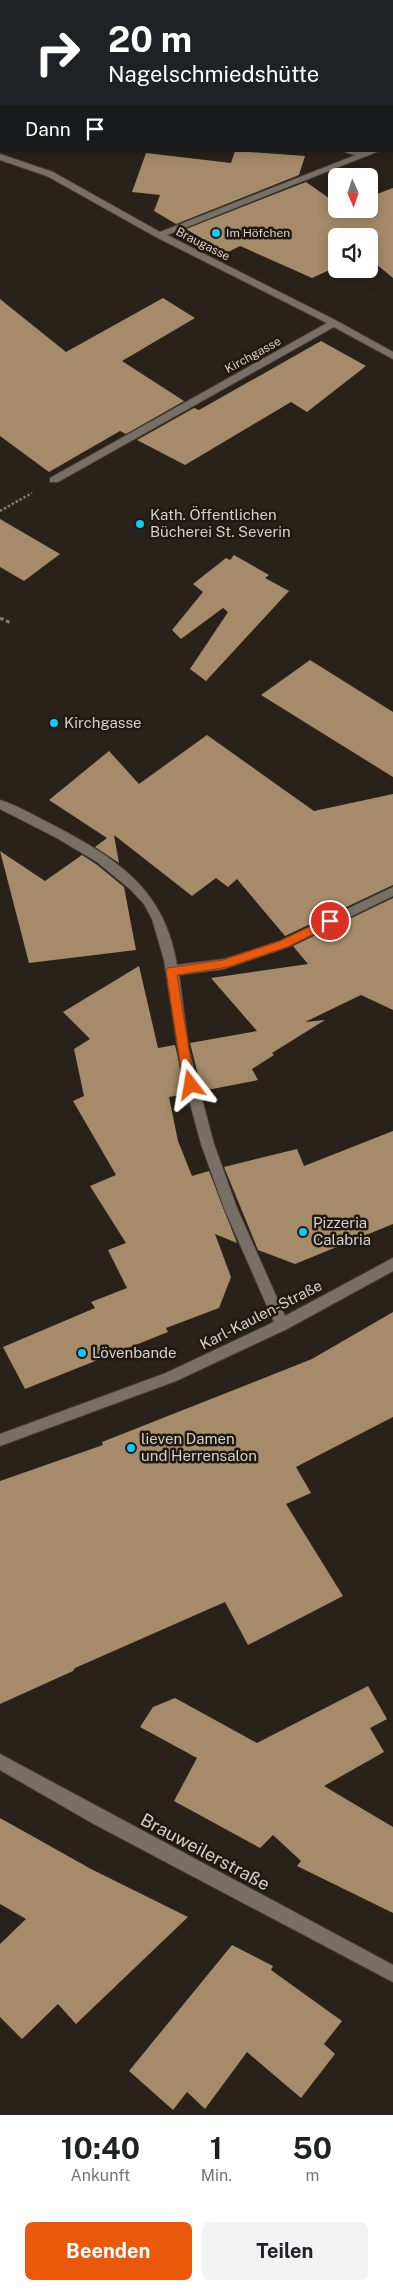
<!DOCTYPE html>
<html lang="de">
<head>
<meta charset="utf-8">
<style>
	body { margin:0; font-family:"Public Sans",sans-serif; background:#f2f2f2; color:#202124; height:100vh; display:flex; flex-direction:column; font-size:19px; white-space:nowrap }
	* { box-sizing:border-box; margin:0 }
	p { font-size:16px; color:#757577 }
	.icon { flex:none; width:28px; height:28px; fill:none; stroke:currentColor; stroke-width:2; stroke-linecap:round; stroke-linejoin:round }
	.map { position:relative; height:2115px; overflow:hidden }
	.drawer { display:flex; flex-direction:column; background:#fff; flex:1 }
	.drawer>* { flex:none }
	.hud { position:absolute; left:0px; top:0px; width:394px; height:152px; box-shadow:0 2px 12px #0003; background:#202124; color:#fff; overflow:hidden }
	.needle { width:32px; rotate:177deg }
	.buttons { position:absolute; left:328px; top:168px; display:grid; gap:10px }
	.buttons a { display:grid; place-items:center; width:50px; height:50px; border-radius:8px; background:#fff; box-shadow:0 2px 12px #0003; font-size:25px }
	.pin { position:absolute; display:grid; place-items:center; width:42px; height:42px; color:#fff; margin:-21px; border:2px solid #fff; border-radius:50%; box-shadow:0 1px 5px #0007 }
	.me { position:absolute; width:55px; margin:-28px; rotate:346deg; stroke-linejoin:round; filter:drop-shadow(0 0 4px #0008) }
	.turn { display:flex; align-items:center; gap:18px; height:105px; padding:0 25px; font-size:22px }
	.turn .icon { width:65px; height:65px; stroke-width:2.5 }
	.turn b { display:block; font-size:35px; line-height:42px }
	.then { display:flex; align-items:center; height:48px; padding:0 25px; background:#0003; gap:10px; font-size:19px }
	.eta { display:flex; justify-content:space-evenly; align-items:center; height:85px; text-align:center }
	.eta b { font-size:30px; font-weight:700; line-height:35px }
	.action { display:flex; gap:10px; margin-top:auto; padding:10px 25px }
	.action a { flex:1; height:58px; border-radius:8px; background:#ea580c; color:#fff; font-size:20px; font-weight:700; line-height:58px; text-align:center }
	.action a+a { background:#f2f2f2; color:#202124 }
	.map>svg:first-child { display:block }
</style>
</head>
<body>
<div class="map">
<svg width="393" height="2115" viewBox="0 0 393 2115">
	<rect width="100%" height="100%" fill="#29221a"/>
	<path fill="#a58b69" d="M235,151L305,156L299,175L176,224L154,211L160,195L132,192L146,153L231,163Z
		M306,182L336,203V209H369V197L393,188V278L369,258V236H336V267L312,278L240,246L226,253L186,229Z
		M163,298L195,318L122,361L184,401L126,434L120,431L49,472L0,436V299L66,352Z
		M321,341L366,366L307,412L291,402L185,465L137,440L194,408L199,410Z
		M0,519L60,554L24,581L0,567Z
		M234,555L269,575L265,578L289,591L206,681L190,669L228,612L223,608L181,639L172,630L203,592L193,584L226,558L230,560Z
		M310,660L393,712V777L261,695Z
		M207,735L314,811L393,794V885L285,936L237,879L228,887L216,878L192,896L114,835L119,863L95,847L107,838L49,800L109,751L139,784Z
		M0,851L45,881L82,855L96,864L124,887L136,950L29,963Z
		M393,898V1010L361,995L305,1022L325,1020L272,1053L274,1055L252,1069L258,1080L202,1091L190,1043L257,1031L211,978L308,964L293,946Z
		M139,966L158,1048L175,1045L186,1094L169,1097L178,1141L192,1176L209,1171L237,1243L215,1234L231,1277L219,1308L166,1328L168,1332L25,1389L3,1347L95,1308L91,1302L127,1288L108,1250L126,1243L90,1186L116,1175L73,1101L84,1096L74,1049L90,1039L63,1012Z
		M393,1131V1224L295,1264L258,1250L224,1167L297,1149L304,1166Z
		M393,1312V1417L296,1467L311,1493L286,1504L343,1596L248,1645L225,1602L75,1668L73,1671L0,1704V1481L103,1445L102,1442L312,1359Z
		M368,1686L387,1719L370,1728L384,1752L324,1786L393,1827V1913L297,1866L301,1861L273,1835L260,1848L174,1801L197,1758L140,1727L153,1707L175,1698L257,1743Z
		M0,1818L91,1869L188,1917L76,2024L58,2004L22,2039L0,2017V1944L26,1919L0,1904Z
		M232,1945L273,1966L271,1970L342,2021L324,2044L335,2054L301,2098L247,2052L205,2109L187,2092L173,2110L129,2071Z"/>
	<g fill="none" stroke-linecap="round" stroke-linejoin="round">
		<defs>
			<path id="lane" d="M343,151H372L373,153C367,158 350,155 343,151Z"/>
			<path id="street" d="M392,34H393V38H392Z
				M392,125H393V131H392Z
				M393,141V147H392V142Z
				M366,151H379L167,235L337,321L393,352V359L334,327L58,482H50V478L327,323L156,237L47,176L0,160V154L53,172L160,232Z
				M0,800C19,806 37,817 55,826C119,860 165,890 177,965L224,959L280,941L393,887V896L288,947L224,969L179,975L189,1050L214,1144L237,1208L285,1316L393,1258V1271L287,1329L176,1381L0,1446V1434L166,1373L274,1322L224,1208L201,1144L181,1070L164,960L152,919L144,904L131,890L97,862L55,837L0,809Z"/>
			<path id="secondary" d="M0,1754L393,1965V1982L92,1823L0,1770Z"/>
		</defs>
		<use href="#lane" stroke="#453f38" stroke-width="2"/>
		<use href="#street" stroke="#453f38" stroke-width="2"/>
		<use href="#secondary" stroke="#453f38" stroke-width="2"/>
		<path stroke="#817b75" stroke-width="2.5" stroke-dasharray="2.5 2" stroke-linecap="butt" d="M0,511L32,493"/>
		<path stroke="#817b75" stroke-width="3" stroke-dasharray="4 2.5" stroke-linecap="butt" d="M0,618L11,623"/>
		<use href="#lane" fill="#787066" fill-rule="evenodd"/>
		<use href="#street" fill="#787066" fill-rule="evenodd"/>
		<use href="#secondary" fill="#787066" fill-rule="evenodd"/>
	</g>
	<path fill="#ea580c" stroke="#983908" d="M330,917L336,921L334,924L287,947L228,967L177,975L192,1068L197,1085L195,1088H187L181,1068L166,971L167,968L223,960L280,941Z"/>
	<g fill="#0fcafa" stroke="#201911" stroke-width="2">
		<circle cx="216" cy="233" r="5"/>
		<circle cx="140" cy="524" r="5"/>
		<circle cx="54" cy="723" r="5"/>
		<circle cx="303" cy="1232" r="5"/>
		<circle cx="82" cy="1353" r="5"/>
		<circle cx="131" cy="1448" r="5"/>
	</g>
	<g text-anchor="middle" stroke-width="5" stroke-linejoin="round" paint-order="stroke">
		<g font-size="12" fill="#d5d0cb" stroke="#201911" text-anchor="start">
			<text x="226" y="237">Im Höfchen</text>
		</g>
		<g font-size="12" fill="#d5d0cb" stroke="#201911">
			<text transform="translate(203 244) rotate(27)" y="4">Braugasse</text>
			<text transform="translate(253 355) rotate(-29)" y="4">Kirchgasse</text>
		</g>
		<g font-size="15" fill="#d5d0cb" stroke="#201911" text-anchor="start">
			<text x="150" y="520">Kath. Öffentlichen<tspan x="150" dy="17">Bücherei St. Severin</tspan></text>
			<text x="64" y="728">Kirchgasse</text>
			<text x="313" y="1228">Pizzeria<tspan x="313" dy="17">Calabria</tspan></text>
			<text x="92" y="1358">Lövenbande</text>
			<text x="141" y="1444">lieven Damen<tspan x="141" dy="17">und Herrensalon</tspan></text>
		</g>
		<g font-size="15" fill="#d5d0cb" stroke="#201911">
			<text transform="translate(261 1315) rotate(-27)" y="5">Karl-Kaulen-Straße</text>
		</g>
		<g font-size="18" fill="#d5d0cb" stroke="#201911">
			<text transform="translate(205 1852) rotate(28)" y="6">Brauweilerstraße</text>
		</g>
	</g>
</svg>
<div class="buttons">
<a><svg class="needle" viewBox="-14 -14 28 28"><path d="M0-13l5 13h-10z" fill="#e53935"/><path d="M0 13l5-13h-10z" fill="#757577"/></svg></a>
<a><svg class="icon" aria-label="sound" viewBox="0 0 24 24"><path d="M4 9h4l5-4v14l-5-4H4zM17 9q2 3 0 6"/></svg></a>
</div>
<div class="pin" style="left:330px;top:921px;background:#d93025"><svg class="icon" aria-label="arrive" viewBox="0 0 24 24"><path d="M6 21V4h12l-3 4 3 4H6"/></svg></div>
<svg class="me" style="left:191px;top:1085px" viewBox="-20 -20 40 40"><path d="M0-17L14 15 0 8-14 15z" fill="#ea580c" stroke="#fff" stroke-width="4"/></svg>
<div class="hud">
<div class="turn"><svg class="icon" aria-label="right" viewBox="0 0 24 24"><path d="M7 20v-9h11M14 6l5 5-5 5"/></svg><div><b>20 m</b>Nagelschmiedshütte</div></div>
<div class="then">Dann<svg class="icon" aria-label="arrive" viewBox="0 0 24 24"><path d="M6 21V4h12l-3 4 3 4H6"/></svg></div>
</div>
</div>
<section class="drawer">
<div class="eta">
<div><b>10:40</b><p>Ankunft</p></div>
<div><b>1</b><p>Min.</p></div>
<div><b>50</b><p>m</p></div>
</div>
<div class="action"><a>Beenden</a><a>Teilen</a></div>
</section>
</body>
</html>
